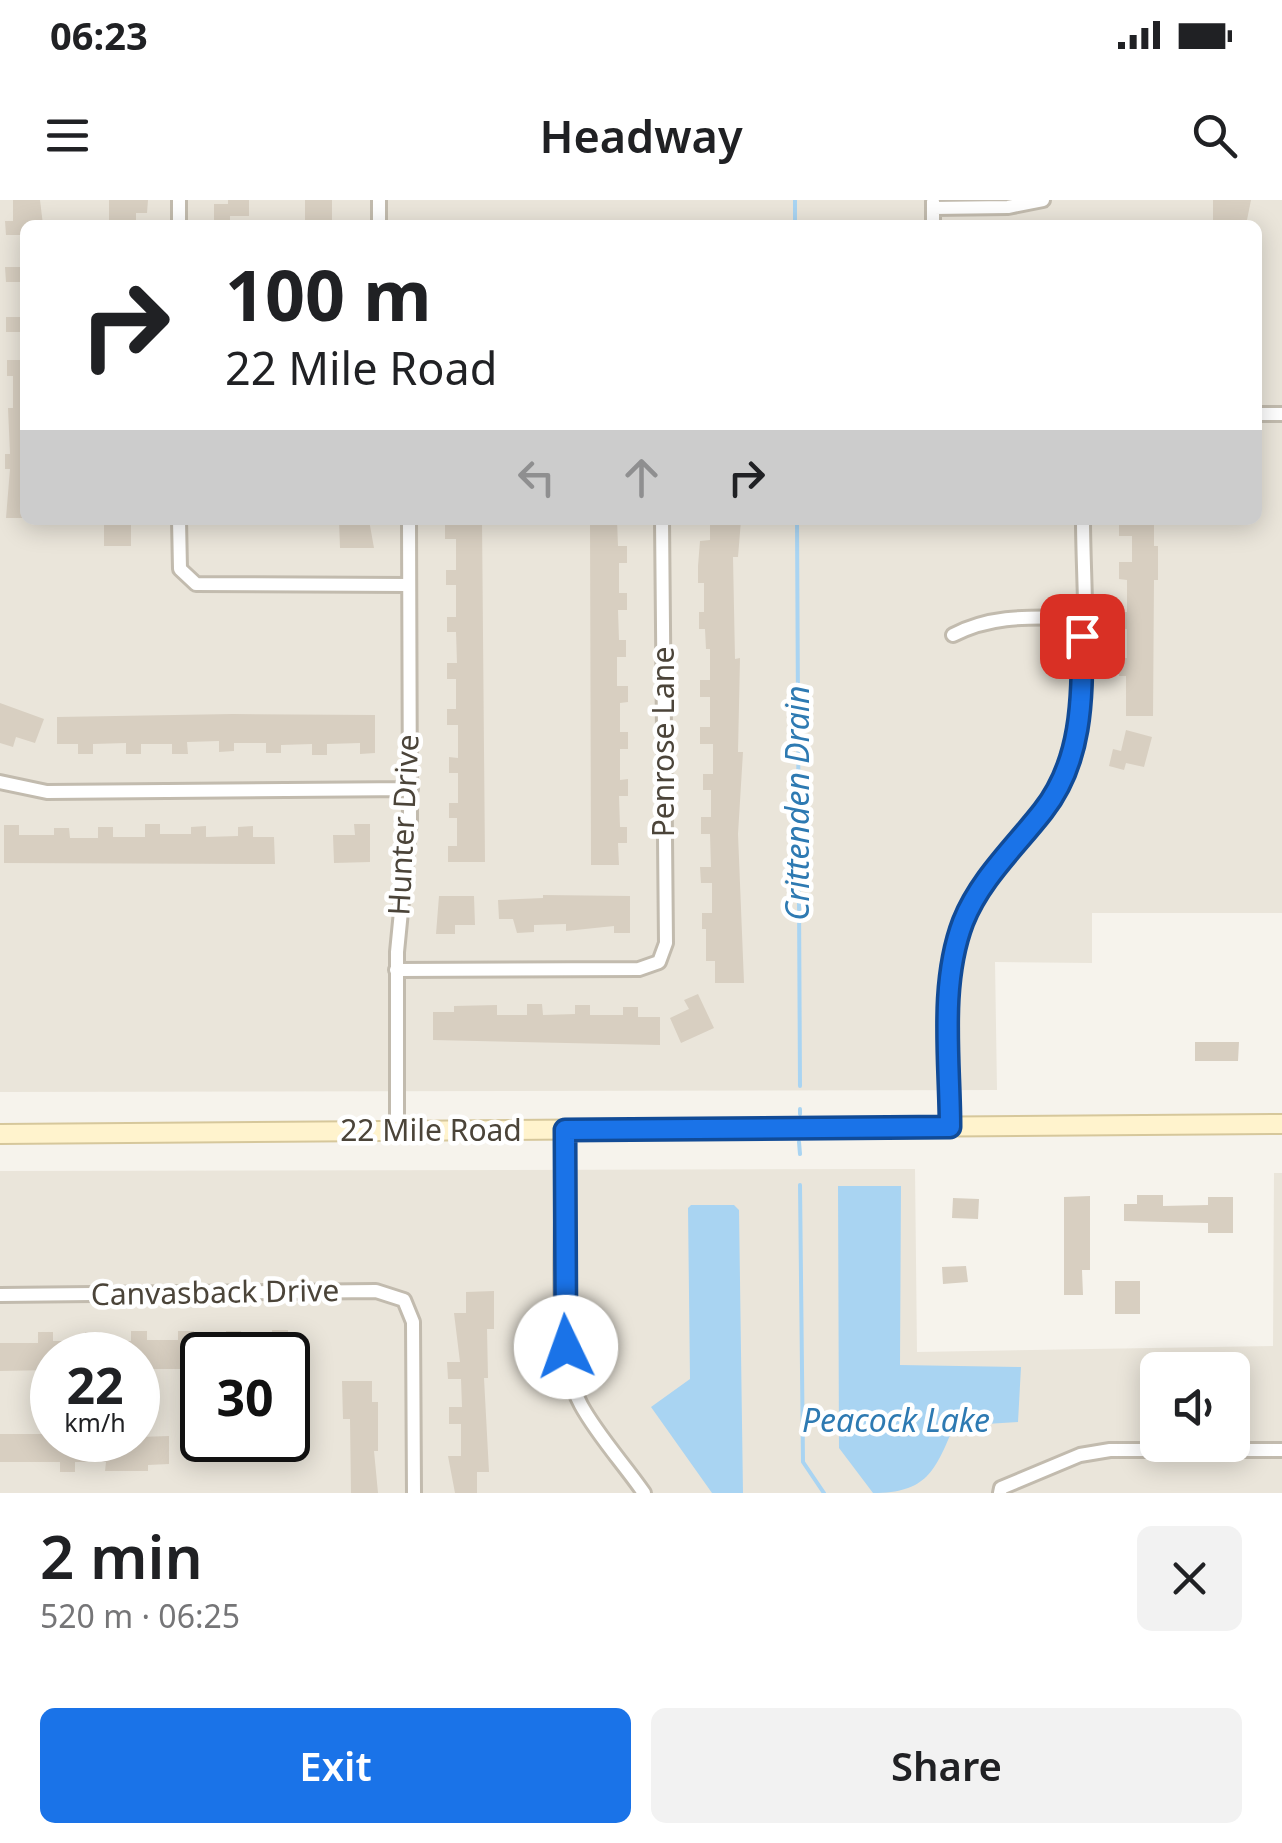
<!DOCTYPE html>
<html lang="en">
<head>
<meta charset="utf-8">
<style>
	body { margin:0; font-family:"Noto Sans",sans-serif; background:#f2f2f2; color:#202124; height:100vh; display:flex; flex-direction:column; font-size:38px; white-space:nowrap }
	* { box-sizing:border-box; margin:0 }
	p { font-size:32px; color:#757577 }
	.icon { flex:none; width:55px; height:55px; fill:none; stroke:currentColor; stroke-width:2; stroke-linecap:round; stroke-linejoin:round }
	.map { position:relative; height:1293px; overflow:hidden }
	.sheet { display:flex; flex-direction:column; background:#fff; flex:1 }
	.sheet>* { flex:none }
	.top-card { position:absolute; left:20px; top:20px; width:1242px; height:305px; border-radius:15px; box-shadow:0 5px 25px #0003; background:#fff; color:#202124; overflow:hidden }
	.buttons { position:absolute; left:1140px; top:1152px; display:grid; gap:20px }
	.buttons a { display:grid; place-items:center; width:110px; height:110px; border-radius:15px; background:#fff; box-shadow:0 5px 25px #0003; font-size:50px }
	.speed { position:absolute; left:30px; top:1132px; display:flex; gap:20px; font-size:50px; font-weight:700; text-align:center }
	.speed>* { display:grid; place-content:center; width:130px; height:130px; border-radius:50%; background:#fff; box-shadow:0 5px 25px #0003; line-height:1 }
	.speed small { font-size:25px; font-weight:400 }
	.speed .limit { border:5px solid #111; border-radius:15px; background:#fff; color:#111 }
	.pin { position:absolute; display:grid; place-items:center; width:85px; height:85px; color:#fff; margin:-42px; border-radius:20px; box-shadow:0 5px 15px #0006 }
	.me { position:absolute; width:110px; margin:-55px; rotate:357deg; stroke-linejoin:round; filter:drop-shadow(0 0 8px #0008) }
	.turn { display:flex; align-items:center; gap:35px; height:210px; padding:0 40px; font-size:45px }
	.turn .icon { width:130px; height:130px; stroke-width:2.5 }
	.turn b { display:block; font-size:70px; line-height:85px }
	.lanes { display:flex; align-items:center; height:95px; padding:0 40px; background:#0003; justify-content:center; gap:50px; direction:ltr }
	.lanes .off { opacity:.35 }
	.round { display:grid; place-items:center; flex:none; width:105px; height:105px; border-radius:15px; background:#f2f2f2 }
	.head { display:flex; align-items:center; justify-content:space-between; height:170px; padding:0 40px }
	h1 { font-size:60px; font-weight:600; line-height:75px }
	.cta { display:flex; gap:20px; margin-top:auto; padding:20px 40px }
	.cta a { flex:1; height:115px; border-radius:15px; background:#1a73e8; color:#fff; font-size:40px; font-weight:600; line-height:115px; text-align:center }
	.cta a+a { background:#f2f2f2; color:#202124 }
	.status { display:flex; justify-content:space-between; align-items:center; height:70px; padding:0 50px; background:#fff; direction:ltr }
	.status svg { height:28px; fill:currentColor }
	header { display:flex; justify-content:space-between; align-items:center; height:130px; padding:0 40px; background:#fff; font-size:45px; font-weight:600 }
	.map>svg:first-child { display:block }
</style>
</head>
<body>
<div class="status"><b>06:23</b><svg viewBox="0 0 49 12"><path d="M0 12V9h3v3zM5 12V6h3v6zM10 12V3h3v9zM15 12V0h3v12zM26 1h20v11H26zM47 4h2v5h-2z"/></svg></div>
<header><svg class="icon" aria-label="menu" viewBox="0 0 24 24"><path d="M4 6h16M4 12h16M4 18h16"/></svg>Headway<svg class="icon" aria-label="search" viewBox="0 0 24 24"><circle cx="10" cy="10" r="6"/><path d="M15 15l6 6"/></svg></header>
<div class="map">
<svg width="1282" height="1293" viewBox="0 0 1282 1293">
	<rect width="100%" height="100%" fill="#f6f3ec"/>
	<path fill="#eae5da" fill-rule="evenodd" d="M0,0H1282V713H1092V763L995,762L997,890L0,892ZM25,25H1258V320H25Z
		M915,969L917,1152L1273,1146L1274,973H1282V1293H0V971ZM52,1155H138V1240H52ZM202,1155H288V1240H202ZM1158,1170H1232V1245H1158Z"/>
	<path fill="#a9d4f2" d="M838,986H901L900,1165L1021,1167L1018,1222L954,1226C935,1271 927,1293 873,1293L839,1248Z
		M691,1005H734L739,1010L743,1293H712L651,1207L690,1179L688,1008Z"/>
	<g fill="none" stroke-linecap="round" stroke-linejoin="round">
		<path stroke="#a9d4f2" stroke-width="4" d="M795,0V25
			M797,320L800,886
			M800,909V914
			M799,942L800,954
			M800,985L803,1262L824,1293"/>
	</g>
	<path fill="#d8cfc1" d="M13,0H40L43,25H25V35H6L5,21H13Z
		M109,0H148L147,13H136V25H109Z
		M228,0H249V16H230V22H214V4H228Z
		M305,0H332V22H305Z
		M1213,0H1251L1246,25H1213Z
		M5,67H25V82H6Z
		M6,117H25V132H6Z
		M7,160H25V318H6L10,269H5V254H10L8,208H13V176H7Z
		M104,320H131V346H104Z
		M339,320H369L374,348H340Z
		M454,320H482L485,662H448V646H457V618H449V603H458V573H449V557L458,558V525H447V509H456V479H447V463H457L456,432H447V417H456V385H446V370H456V339H445V323Z
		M590,320H617L618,346H627V363H619V393H627V410H618L619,440H626V457H617V486H628V502L620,503V532H628V549H620V580L628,579V596H619L620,627H627V643H618L619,665H591Z
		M710,320H741L738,357H733L735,459L740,458L738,552H743L738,634L744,783H715V761H706V729H702V713H712V683H701L700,667H711L710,634H701V617H711V590H703V574H713V544H700V527H710V497H700V480H710V449H706L705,429H699V412H704V383H698V366L700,341L710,340Z
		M1119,320H1154V346H1158V380H1154L1153,516H1126V476H1119V458H1127V429H1119V412H1127V380L1119,379V362H1132V336H1119Z
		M0,503L44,519L35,543L16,537L13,547L0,543Z
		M233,514L375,515V553L360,554V543L327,544V555H312V544L281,545V553H266V543H234V551L219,552V541L187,542L188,554H172V544H141V554H126V543L93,544V554H78V544H57V517Z
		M1126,530L1152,537L1144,567L1126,563L1124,570L1109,566L1113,549L1121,551Z
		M145,624H160V634H191V627L206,626V637L238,636V627L253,626V637H274L275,664L4,663V625H19V635H54V628H69L70,638H98V627H113V637H145Z
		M354,624H370V662L334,663L333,635H355Z
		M543,695L630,696V733H614V726L566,731V724L534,725V732L517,733L513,719H499L498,700L543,698Z
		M439,696H474L475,725H455V734H436Z
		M698,794L714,828L681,843L670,818L689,809L684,800Z
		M527,804H542L543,815L575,814V805H590V815H623V807H638V817H660V845L433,840V812H454V806L497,805V815H527Z
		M1195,842H1239L1238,861H1195Z
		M1137,995H1163V1006L1208,1005V997H1233V1033H1208V1023L1124,1021V1004H1137Z
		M1090,996V1070H1082L1083,1095H1064V997Z
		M953,998L979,999L978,1019L952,1018Z
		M966,1066L968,1082L943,1084L942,1067Z
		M1115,1081H1140V1114H1115Z
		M494,1091V1129H487L488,1178H484L489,1272H477V1293H455L448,1256H461V1224H449V1207H462L461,1179H448L447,1162H460L454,1113H466V1092Z
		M272,1130H288V1139H309V1168H288V1155H202V1169H138V1155H52V1170L0,1171V1143H38V1132H53V1141H84L85,1132H100V1141H131V1131H147V1140H178V1131H194V1141H226V1131H241V1140H272Z
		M342,1181H372V1202H378V1251H374L378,1293H351L350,1219H343Z
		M0,1234H52V1240L169,1236V1264L148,1265V1271H105L106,1262H75V1272H60V1262H0Z"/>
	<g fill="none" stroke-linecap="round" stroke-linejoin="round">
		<defs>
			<path id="street" d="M933,2V25
				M933,8L1008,7L1043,0
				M179,25V0
				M379,25V0
				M1258,214H1282
				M179,320L180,369L196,384L409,385
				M953,435C995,413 1036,418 1083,418
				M0,582L47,592L411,589
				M396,770L639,769L659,762L666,743L662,320
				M950,927C950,854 936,769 973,701C1003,647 1054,610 1073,549C1093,488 1083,386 1083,320
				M565,930C565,999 549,1147 581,1205C598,1236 624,1264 644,1293
				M397,931V752L410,620L409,320
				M0,1095L376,1091L404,1100L413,1122L414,1293
				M1000,1293L1001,1288L1080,1255L1110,1250H1282"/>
			<path id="secondary" d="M0,934L1282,924"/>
		</defs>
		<use href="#street" stroke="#c2bbae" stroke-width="18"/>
		<use href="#secondary" stroke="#d6c79b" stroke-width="22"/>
		<use href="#street" stroke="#fff" stroke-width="12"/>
		<use href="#secondary" stroke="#fff3cd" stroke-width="18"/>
	</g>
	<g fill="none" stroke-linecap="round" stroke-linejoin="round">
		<defs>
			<path id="route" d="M566,1147L565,930L950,927C950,861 939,785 963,722C980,679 1015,647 1043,611C1083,560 1082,497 1082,436"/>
		</defs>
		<use href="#route" stroke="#114b97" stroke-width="25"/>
		<use href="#route" stroke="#1a73e8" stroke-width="18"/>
	</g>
	<g text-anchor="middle" stroke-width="9" stroke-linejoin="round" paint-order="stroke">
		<g font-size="30" fill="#4b4439" stroke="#fff">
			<text transform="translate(664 542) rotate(-90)" y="10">Penrose Lane</text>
			<text transform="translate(404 625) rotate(-87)" y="10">Hunter Drive</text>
			<text x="431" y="941">22 Mile Road</text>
			<text transform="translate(215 1093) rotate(-1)" y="10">Canvasback Drive</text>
		</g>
		<g font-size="32" font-style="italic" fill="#2e7ab2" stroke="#fff">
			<text transform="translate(798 603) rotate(-90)" y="11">Crittenden Drain</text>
			<text x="896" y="1232">Peacock Lake</text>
		</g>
	</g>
</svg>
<div class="buttons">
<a><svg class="icon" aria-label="sound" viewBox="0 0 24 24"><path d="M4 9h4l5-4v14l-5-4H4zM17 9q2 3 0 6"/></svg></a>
</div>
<div class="speed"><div>22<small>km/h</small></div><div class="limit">30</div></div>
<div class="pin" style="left:1082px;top:436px;background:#d93025"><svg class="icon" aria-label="arrive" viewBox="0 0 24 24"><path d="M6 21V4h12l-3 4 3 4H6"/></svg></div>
<svg class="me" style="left:566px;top:1147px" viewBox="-20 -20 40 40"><circle r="19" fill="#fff"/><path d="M0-13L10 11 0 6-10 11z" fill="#1a73e8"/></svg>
<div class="top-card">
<div class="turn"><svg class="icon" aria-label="right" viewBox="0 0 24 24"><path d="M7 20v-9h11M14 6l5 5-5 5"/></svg><div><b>100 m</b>22 Mile Road</div></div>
<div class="lanes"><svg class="icon off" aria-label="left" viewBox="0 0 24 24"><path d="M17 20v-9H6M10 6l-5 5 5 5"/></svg><svg class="icon off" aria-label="ahead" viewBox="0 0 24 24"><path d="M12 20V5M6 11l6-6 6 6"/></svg><svg class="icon" aria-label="right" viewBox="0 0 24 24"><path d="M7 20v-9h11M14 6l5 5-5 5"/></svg></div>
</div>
</div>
<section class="sheet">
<div class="head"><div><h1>2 min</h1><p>520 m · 06:25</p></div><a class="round"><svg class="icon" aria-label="close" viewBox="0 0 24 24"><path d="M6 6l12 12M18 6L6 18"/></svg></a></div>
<div class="cta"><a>Exit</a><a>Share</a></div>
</section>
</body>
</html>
